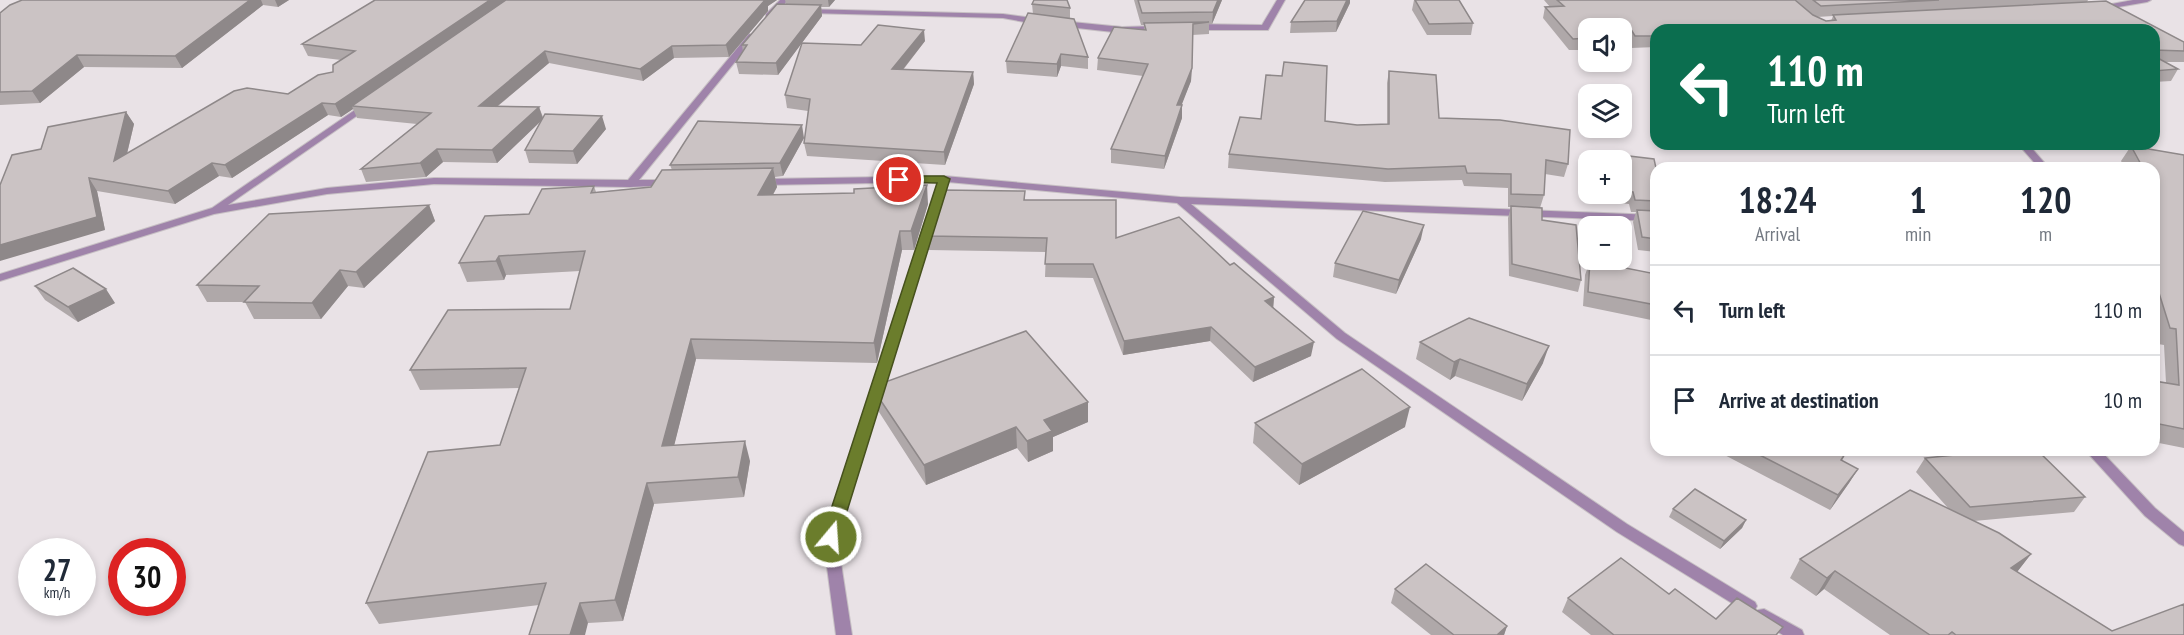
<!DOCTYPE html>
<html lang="en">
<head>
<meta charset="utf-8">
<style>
	body { margin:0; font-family:"PT Sans Narrow",sans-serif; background:#f2f2f3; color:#1f2937; height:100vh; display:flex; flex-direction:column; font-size:22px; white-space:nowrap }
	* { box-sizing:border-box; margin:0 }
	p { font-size:20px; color:#747a83 }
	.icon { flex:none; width:33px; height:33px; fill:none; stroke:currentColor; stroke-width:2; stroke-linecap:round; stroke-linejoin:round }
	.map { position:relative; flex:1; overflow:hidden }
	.sheet { position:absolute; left:1650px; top:162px; width:510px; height:294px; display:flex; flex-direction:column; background:#fff; border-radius:18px; box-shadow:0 3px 9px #0003 }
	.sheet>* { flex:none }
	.banner { position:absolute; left:1650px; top:24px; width:510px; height:126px; border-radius:18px; box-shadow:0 3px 9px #0003; background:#0b6e4f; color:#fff; overflow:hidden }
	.fabs { position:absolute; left:1578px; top:18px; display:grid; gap:12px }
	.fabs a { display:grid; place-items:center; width:54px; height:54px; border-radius:12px; background:#fff; box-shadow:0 3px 9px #0003; font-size:30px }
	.speed { position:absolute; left:18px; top:538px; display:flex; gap:12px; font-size:30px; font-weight:700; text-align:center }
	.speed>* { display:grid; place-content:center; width:78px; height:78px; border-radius:50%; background:#fff; box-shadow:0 3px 9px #0003; line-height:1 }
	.speed small { font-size:15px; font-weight:400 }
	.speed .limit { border:9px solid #d22; background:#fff; color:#111 }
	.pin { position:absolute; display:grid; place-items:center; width:51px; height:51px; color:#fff; margin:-26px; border:3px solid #fff; border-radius:50%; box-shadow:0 2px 6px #0007 }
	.me { position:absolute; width:66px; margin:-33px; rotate:18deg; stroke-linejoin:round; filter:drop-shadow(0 0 4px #0008) }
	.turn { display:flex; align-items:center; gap:21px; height:126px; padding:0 18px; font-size:27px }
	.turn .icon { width:78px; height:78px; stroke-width:2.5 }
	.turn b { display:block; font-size:42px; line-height:51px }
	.eta { display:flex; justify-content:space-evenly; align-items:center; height:102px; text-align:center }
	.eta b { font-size:36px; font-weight:800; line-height:42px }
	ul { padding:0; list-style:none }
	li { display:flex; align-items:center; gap:18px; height:90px; padding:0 18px; border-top:2px solid #e0e1e3 }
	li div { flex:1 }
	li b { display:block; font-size:22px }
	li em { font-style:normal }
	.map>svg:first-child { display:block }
</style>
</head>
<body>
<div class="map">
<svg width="2184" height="635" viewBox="0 0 2184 635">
	<rect width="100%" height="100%" fill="#e9e2e6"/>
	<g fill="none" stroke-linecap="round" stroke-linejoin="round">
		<defs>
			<path id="minor" d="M780,0H788L772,18H766V14Z
				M1277,0H1285L1268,30H1193L1189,27L1193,24L1262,25Z
				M2133,0H2151L2147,2L2101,10L2097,8L2101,6Z
				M804,9L1003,14L1041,19L1045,22L1041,25L1003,18L807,13L803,11Z
				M1062,21L1122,27L1158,26L1162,29L1158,32L1122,33L1059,26L1058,24Z
				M749,34L756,36L639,180H669L674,183L673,185L630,187L434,184L327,194L214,214L0,281V274L212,208L368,101L371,102V106L228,205L327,188L434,178L628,180Z
				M2018,144H2028L2049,168H2039Z
				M944,176L1180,197L1656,215V221L1191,204L1345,333L1627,524L1755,602L1757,606L1755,610L1749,612L1743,610L1617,532L1337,339L1177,203L948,182L837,537L852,635H836L823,537L938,182L761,185L756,182L761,179Z
				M2085,450H2100L2155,508L2184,532V546L2179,544L2145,516Z
				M1764,609L1802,630L1804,635H1783L1758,620L1756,615L1758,610Z"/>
		</defs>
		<use href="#minor" stroke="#c7c0c4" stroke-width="2"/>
		<use href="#minor" fill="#9f83aa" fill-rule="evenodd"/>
	</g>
	<path fill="#afa8a9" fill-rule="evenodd" d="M22,0H289L278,7L263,5L182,68L84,67L40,103L0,105V13Z
		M375,0H777L768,6V11L729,57L674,58L643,81L549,63L498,106L539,107L543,117L606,129L577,164L529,163L525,150L540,122L497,163L443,162L426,177L366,182L361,169L417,124L357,118L353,109L341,117L328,115L232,178L219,176L175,204L97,191L105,230L41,149L126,112L134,124L127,154L288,94L333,72L341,60L308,56L302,44Z
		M785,0H835L829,7H821L822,16L778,75L739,74L736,62L743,52L742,45L786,4Z
		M1134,0H1222L1212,24H1209V34L1192,35L1191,81L1181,105H1182V118L1164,169L1111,163V149L1143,76L1097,70L1098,58L1144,30V25H1141Z
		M1414,0H1459L1473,23L1471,35H1427L1412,10Z
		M1544,0H2088L2087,2L2184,42V62H2165L2178,69L2171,81L2154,82V30H1656V47L1631,48L1622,28H1588V50H1569L1543,18L1545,7H1550ZM1833,16L1831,21H1826L1817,17Z
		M1350,3L1336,32L1290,33L1291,22Z
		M1032,4L1070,8V18L1088,57V69L1061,66L1057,77L1007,73L1006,61L1033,14Z
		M925,41L903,70L973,72L974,84L945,165L807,156L804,143L808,111L787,108L785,95L861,45Z
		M1389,71L1439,118L1568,164L1564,177L1545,174L1544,195L1540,208L1542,220L1581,280L1578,292L1509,276L1508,218L1511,207H1508V188L1464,186L1462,180L1385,182L1228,168L1229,154L1261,119L1325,121L1357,125L1387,124V83Z
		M804,138L783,176L775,177L777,187L773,195L928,204L914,250H902L877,363L696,359L674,445L750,461L744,497L654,504L623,621L588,623L539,605L379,624L366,603L500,445L519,388L420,390L410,370L570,309L580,271L506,275L504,280L467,282L459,263L529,214L594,186L596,192L651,187L672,170L670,165Z
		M2131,146L2184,155V448L2154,442V381L2166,383L2164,345L2158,344L2154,330V168H2125L2121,161Z
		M1604,153L1656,168V252L1638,250L1633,222L1636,212H1631L1629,204L1611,202L1608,194H1622V160H1602Z
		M1025,191V200L1116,238L1230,265L1274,297L1273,307L1311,356L1253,382L1210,341L1123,355L1093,278L1045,277L1046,252L929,250L928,236Z
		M429,205L435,221L364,288L348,286L321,319H254L245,302H207L197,285Z
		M1421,239L1396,294L1333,277L1335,263Z
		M1590,261L1656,274V321L1583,306L1585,275Z
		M35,286L115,303L78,322L45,300Z
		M1420,342L1543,363L1522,401L1455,376L1450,380L1416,359Z
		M875,392L1088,402V422L1053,437V451L1028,462L1017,448L926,485L879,412Z
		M1255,423L1405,427L1299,485L1253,443Z
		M1715,450H1836L1845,454L1842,461L1858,469L1849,483L1830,510Z
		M1950,450H2037L2085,497L2074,512L1974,521L2031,554L2017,572L2112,631L2184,635H1890L1824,589L1816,596L1790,578L1800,559L1948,508L1916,472L1925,458L1952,455Z
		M1673,509L1746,520L1742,528L1720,549L1669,517Z
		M1395,589L1507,626L1504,635H1431L1391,603Z
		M1669,594L1716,619L1778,635H1591L1562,612L1568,598Z"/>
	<path fill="#8e8889" d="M250,0H261L263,5L182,68L175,56Z
		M275,0H289L278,7Z
		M490,0H511L352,106L353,109L341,117L335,104Z
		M765,0H777L768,6V11L729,57L726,45Z
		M828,0H835L829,7Z
		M1218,0H1222L1212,24L1213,12Z
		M1347,0H1350V3L1336,32L1337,21Z
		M821,5L822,16L778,75L776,63Z
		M924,30L925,41L893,82L892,69Z
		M1632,31L1629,42L1622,45V35Z
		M672,46L674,58L643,81L640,69Z
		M545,51L549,63L483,118L479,106Z
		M1061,54V66L1057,77V64Z
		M77,55L84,67L40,103L32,91Z
		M1192,68L1191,81L1177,117V105Z
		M973,72L974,84L945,165L944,152Z
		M322,103L328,115L232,178L225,165Z
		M1182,105V118L1164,169L1165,156Z
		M539,107L543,119L497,163L492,150Z
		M126,112L134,124L122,174L114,161Z
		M602,116L606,129L577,164L573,151Z
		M802,125L804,138L783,176L780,163Z
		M437,149L443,162L426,177L420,163Z
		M212,163L219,176L175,204L168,191Z
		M773,168L777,187L762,214L758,195Z
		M89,178L97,191L105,230L0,261V245Z
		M927,185L928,204L914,250L911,231Z
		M429,205L435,221L364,288L356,272Z
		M1424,225L1421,239L1396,294L1399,280Z
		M900,231L902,250L877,363L874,343Z
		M499,256L506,275L504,280L496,261Z
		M340,270L348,286L321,319L312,303Z
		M106,289L115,303L78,322L68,307Z
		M1274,297L1273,311L1265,301Z
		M1211,327L1210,341L1123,355L1124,341Z
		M691,339L696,359L669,466L662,446Z
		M1314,342L1311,356L1253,382L1255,367Z
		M1549,346L1543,363L1522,401L1527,384Z
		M1460,359L1455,376L1450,380L1454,362Z
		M1088,402V422L1053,437V451L1028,462L1027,441L1044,420Z
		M1410,407L1405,427L1299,485L1302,464Z
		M1016,427L1017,448L926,485L924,465Z
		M745,441L750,461L744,497L738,477Z
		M1858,469L1849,483L1830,510L1838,495Z
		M647,483L654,504L623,621L615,600Z
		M1746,520L1742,528L1720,549L1724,541Z
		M2031,554L2017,572L2011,568Z
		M1835,571L1824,589L1816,596L1827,578Z
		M580,603L588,623L585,635H570Z
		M1507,626L1504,635H1497Z"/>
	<path fill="#cbc3c4" stroke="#8e8889" stroke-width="1.5" d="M22,0H250L175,56L77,55L32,91L0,92V13L10,5Z
		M375,0H490L335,104L322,103L225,165L212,163L168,191L89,178L97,217L0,245V185L12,155L41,149L48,127L126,112L114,161L234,91L247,88L288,94L318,75L333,72V65L355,51L302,44Z
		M506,0H765L726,45L672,46L640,69L545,51L479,106L539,107L492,150L437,149L420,163L361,169L431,113L352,106Z
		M1034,0H1067L1070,8L1032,4Z
		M1138,0H1218L1213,12L1142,13Z
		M1305,0H1347L1337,21L1291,22Z
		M1415,0H1459L1473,23L1429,24Z
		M1557,0H1795L1813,15L1826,21L1836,20L1833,15L2106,1L2184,42V51L2154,50V30H1656V36H1635L1632,31L1622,35V28H1588V38L1573,39L1545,7L1564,6Z
		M1813,0H1939L1821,6Z
		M777,4L821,5L776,63L736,62L747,45H742Z
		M1028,13L1074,19L1088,57L1061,54L1057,64L1006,61Z
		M1209,22L1193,24L1192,68L1177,105H1182L1165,156L1111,149L1148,64L1098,58L1114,27L1146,30L1144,23Z
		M878,25L924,30L892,69L973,72L944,152L804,143L810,99L785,95L802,43L861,45Z
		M2154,56L2178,69L2154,71Z
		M1284,62L1327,66L1325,121L1357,125L1389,124V71L1436,75L1439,118L1500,120L1570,130L1568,164L1546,160L1544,195L1511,194V174L1467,173L1465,166L1388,169L1229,154L1240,117L1261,119L1266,75L1282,76Z
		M545,114L602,116L573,151L525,150Z
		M698,121L802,125L780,163L670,165Z
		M2131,146L2184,155V429L2154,423V381L2179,385L2176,329L2170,328L2154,277V193H2156L2154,189V168H2143Z
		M1604,153L1654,159L1656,168V201L1635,200L1633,192L1622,191V160H1606Z
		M773,168L758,195L854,193V189L927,185L911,231H900L874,343L691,339L662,446L745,441L738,477L647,483L615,600L580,603L570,635H529L546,583L366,603L428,452L500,445L526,368L410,370L448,310L570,309L585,251L499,256L496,261L459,263L485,216L529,214L542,189L594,186L591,193L651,187L662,170Z
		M942,190L1025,191L1024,200H1116V238L1179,217L1230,265L1234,263L1274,297L1265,301L1314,342L1255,367L1211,327L1124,341L1093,264H1045L1047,238L928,236Z
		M429,205L356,272L340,270L312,303L244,302L259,286L197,285L269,214Z
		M1511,206L1542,208V220L1576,225L1581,280L1512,264Z
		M1637,210L1656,211V239L1642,237Z
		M1363,211L1424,225L1399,280L1335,263Z
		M1590,261L1656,274V305L1588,292Z
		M73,268L106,289L68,307L35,286Z
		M1469,318L1549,346L1527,384L1460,359L1454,362L1420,342Z
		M1026,331L1088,402L1044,420L1052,431L1027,441L1016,427L924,465L875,392L877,385Z
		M1362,369L1410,407L1302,464L1255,423Z
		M1750,450H1836L1845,454L1841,460L1858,469L1838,495Z
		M1963,450H2037L2085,497L1970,507L1925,458L1964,454Z
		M1695,489L1746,520L1724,541L1673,509Z
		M1910,490L1999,533L2031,554L2011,568L2112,631L2184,604V635H1956L1952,632L1948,635H1930L1835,571L1827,578L1800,559Z
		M1621,558L1669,594L1675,589L1716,619L1737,598L1783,627L1776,635H1614L1568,598Z
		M1426,564L1507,626L1497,635H1454L1395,589Z"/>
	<path fill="#6b7d2c" stroke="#46511d" stroke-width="1.5" d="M899,176H944L950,179L839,537L836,542L831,544L825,542L822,537L937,183L895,182V178Z"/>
</svg>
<div class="fabs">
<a><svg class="icon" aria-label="sound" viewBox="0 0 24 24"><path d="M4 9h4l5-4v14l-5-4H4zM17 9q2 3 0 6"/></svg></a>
<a><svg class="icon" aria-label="layers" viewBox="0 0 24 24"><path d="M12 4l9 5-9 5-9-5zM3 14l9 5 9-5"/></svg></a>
<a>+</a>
<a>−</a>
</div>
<div class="speed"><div>27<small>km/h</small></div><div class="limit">30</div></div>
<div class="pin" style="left:899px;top:180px;background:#d93025"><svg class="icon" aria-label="arrive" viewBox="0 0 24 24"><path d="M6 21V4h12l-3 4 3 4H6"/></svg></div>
<svg class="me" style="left:831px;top:537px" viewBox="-20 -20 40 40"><circle r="17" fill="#6b7d2c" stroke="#fff" stroke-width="3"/><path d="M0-11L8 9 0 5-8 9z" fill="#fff"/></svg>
<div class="banner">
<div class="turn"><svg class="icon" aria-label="left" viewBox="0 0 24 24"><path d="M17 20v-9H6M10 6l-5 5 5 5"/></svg><div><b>110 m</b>Turn left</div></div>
</div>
<section class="sheet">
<div class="eta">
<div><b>18:24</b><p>Arrival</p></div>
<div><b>1</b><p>min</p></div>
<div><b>120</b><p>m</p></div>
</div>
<ul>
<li><svg class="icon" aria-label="left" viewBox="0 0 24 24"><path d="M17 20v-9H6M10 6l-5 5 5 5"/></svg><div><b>Turn left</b></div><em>110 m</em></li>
<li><svg class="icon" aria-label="arrive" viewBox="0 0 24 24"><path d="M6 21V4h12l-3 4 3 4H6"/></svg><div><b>Arrive at destination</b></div><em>10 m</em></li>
</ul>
</section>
</div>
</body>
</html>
